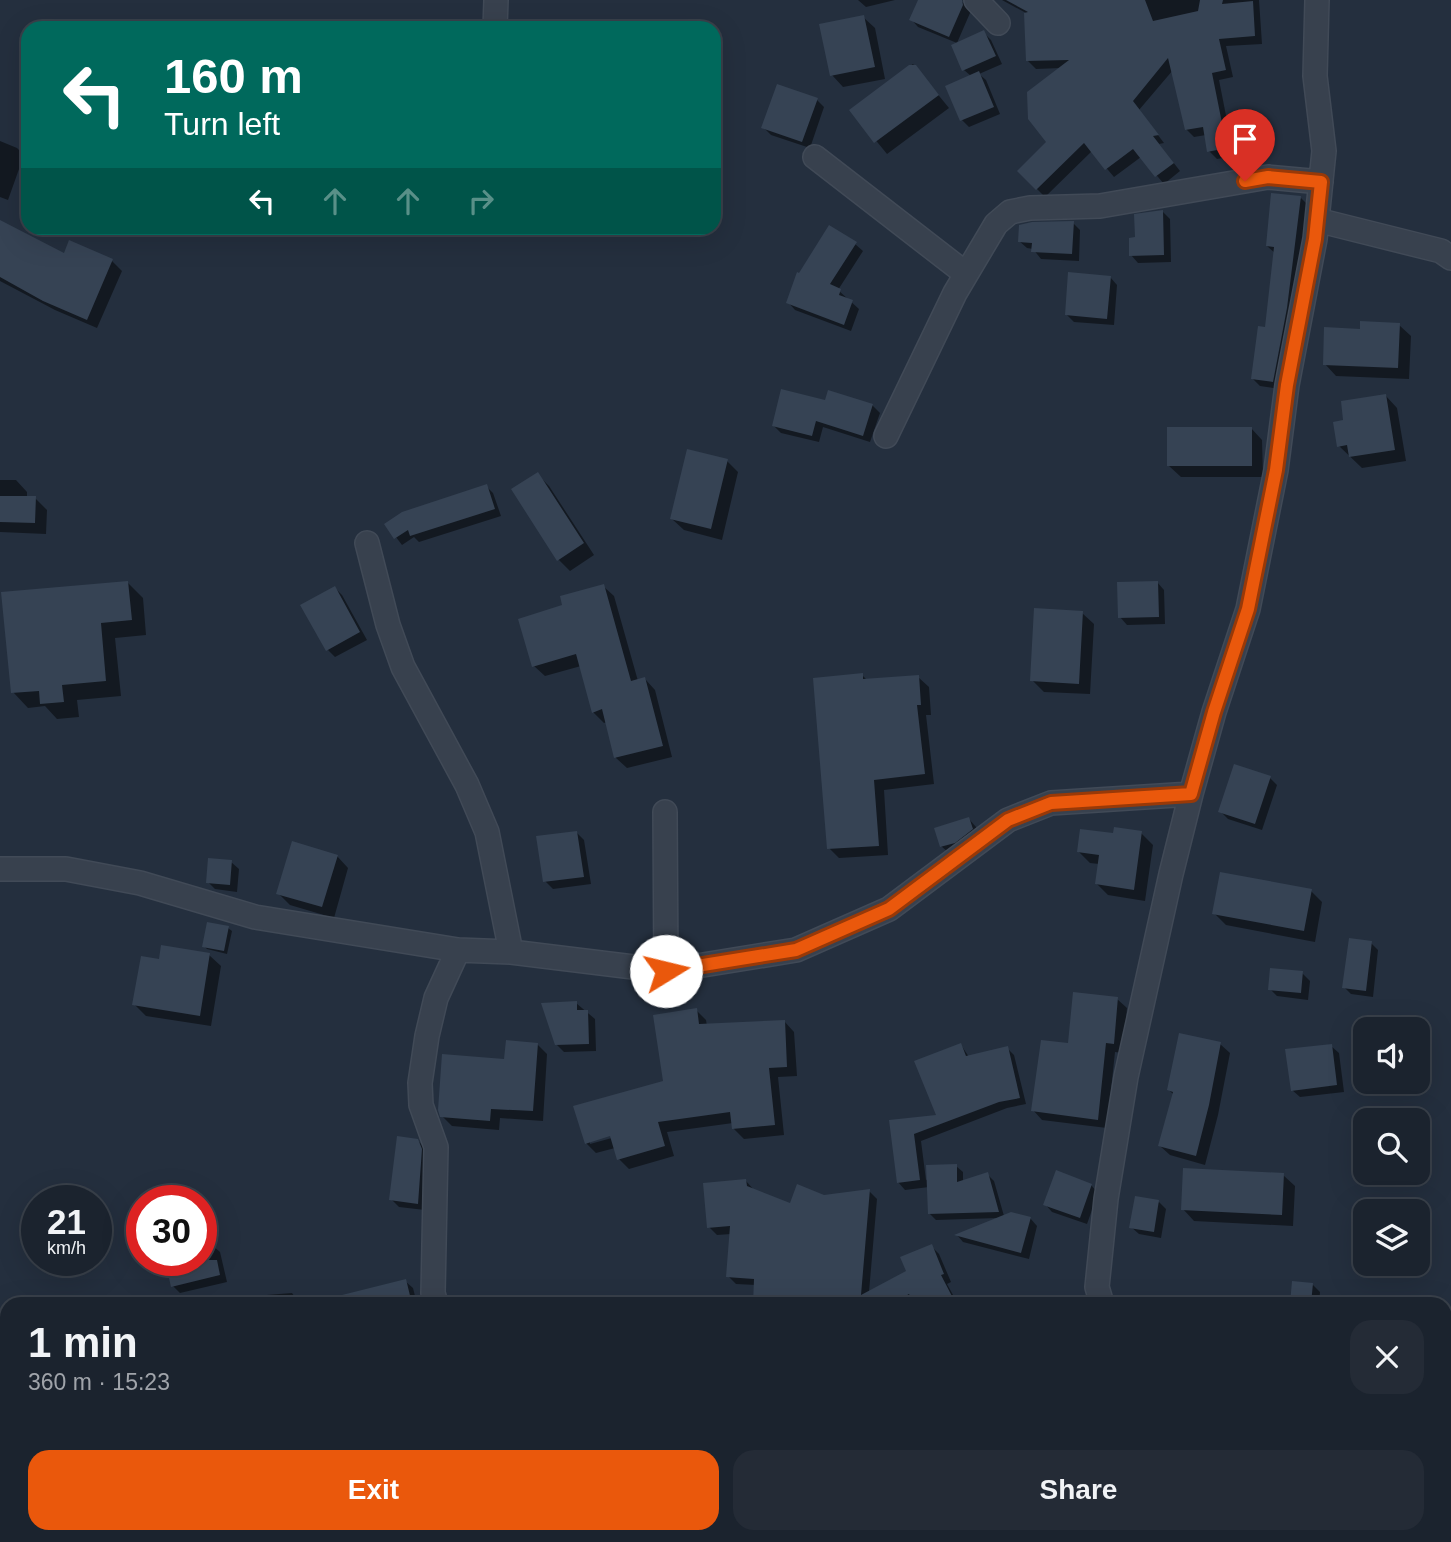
<!DOCTYPE html>
<html lang="en">
<head>
<meta charset="utf-8">
<style>
	body { margin:0; font-family:Arial,sans-serif; background:#242b36; color:#f1f3f6; height:100vh; display:flex; flex-direction:column; font-size:26px; white-space:nowrap }
	* { box-sizing:border-box; margin:0 }
	p { font-size:23px; color:#a0a4aa }
	.icon { flex:none; width:38px; height:38px; fill:none; stroke:currentColor; stroke-width:2; stroke-linecap:round; stroke-linejoin:round }
	.map { position:relative; flex:1; overflow:hidden }
	.drawer { position:absolute; left:0px; top:1297px; width:1452px; height:247px; display:flex; flex-direction:column; background:#1b232e; border-radius:21px 21px 0 0; box-shadow:0 7px 28px #0002,0 0 0 2px #39404a }
	.drawer>* { flex:none }
	.banner { position:absolute; left:21px; top:21px; width:700px; height:214px; border-radius:21px; box-shadow:0 7px 28px #0002,0 0 0 2px #39404a; background:#00695c; color:#fff; overflow:hidden }
	.tools { position:absolute; left:1353px; top:1017px; display:grid; gap:14px }
	.tools a { display:grid; place-items:center; width:77px; height:77px; border-radius:14px; background:#1b232e; box-shadow:0 7px 28px #0002,0 0 0 2px #39404a; font-size:35px }
	.speed { position:absolute; left:21px; top:1185px; display:flex; gap:14px; font-size:35px; font-weight:700; text-align:center }
	.speed>* { display:grid; place-content:center; width:91px; height:91px; border-radius:50%; background:#1b232e; box-shadow:0 7px 28px #0002,0 0 0 2px #39404a; line-height:1 }
	.speed small { font-size:18px; font-weight:400 }
	.speed .limit { border:10px solid #d22; background:#fff; color:#111 }
	.pin { position:absolute; display:grid; place-items:center; width:60px; height:60px; color:#fff; margin:-72px -30px; border-radius:50% 50% 50% 0; rotate:-45deg; box-shadow:0 0 7px #0007 }
	.pin .icon { rotate:45deg }
	.me { position:absolute; width:77px; margin:-38px; rotate:81deg; stroke-linejoin:round; filter:drop-shadow(0 0 5px #0008) }
	.turn { display:flex; align-items:center; gap:24px; height:147px; padding:0 28px; font-size:32px }
	.turn .icon { width:91px; height:91px; stroke-width:2.5 }
	.turn b { display:block; font-size:49px; line-height:60px }
	.lanes { display:flex; align-items:center; height:66px; padding:0 28px; background:#0003; justify-content:center; gap:35px; direction:ltr }
	.lanes .off { opacity:.35 }
	.round { display:grid; place-items:center; flex:none; width:74px; height:74px; border-radius:21px; background:#242b36 }
	.head { display:flex; align-items:center; justify-content:space-between; height:119px; padding:0 28px }
	h1 { font-size:42px; font-weight:800; line-height:52px }
	.action { display:flex; gap:14px; margin-top:auto; padding:14px 28px }
	.action a { flex:1; height:80px; border-radius:21px; background:#ea580c; color:#fff; font-size:28px; font-weight:800; line-height:80px; text-align:center }
	.action a+a { background:#242b36; color:#f1f3f6 }
	.map>svg:first-child { display:block }
</style>
</head>
<body>
<div class="map">
<svg width="1451" height="1542" viewBox="0 0 1451 1542">
	<rect width="100%" height="100%" fill="#242f3e"/>
	<path fill="#0007" fill-rule="evenodd" d="M858,0H895L866,7Z
		M919,0H960L969,8L970,13L957,43L918,27L911,19Z
		M1002,0H1259L1262,44L1226,46L1233,77L1219,80L1234,156L1217,159L1209,151L1206,135L1194,137L1186,129L1173,70L1139,110L1164,143L1159,144L1180,171L1164,184L1141,157L1114,177L1092,151L1045,197L1019,171L1048,143L1061,68L1036,69L1028,61L1026,13Z
		M863,17L875,28L885,79L843,87L832,75Z
		M984,33L991,40L1002,64L979,74L986,80L1000,114L969,127L962,120L971,76L964,70Z
		M913,64L949,108L887,154L851,110Z
		M817,100L824,107L810,148L771,135L763,127Z
		M0,141L17,148L24,155L8,200L0,197Z
		M1301,198L1308,205L1303,256L1280,389L1260,386L1253,379L1267,329L1275,253L1267,246Z
		M1163,212L1170,219L1171,262L1138,263L1131,255L1137,239Z
		M1073,223L1080,230L1079,261L1041,259L1033,249L1027,248L1019,241Z
		M0,228L65,255L70,243L112,261L122,271L97,328L55,310L0,281Z
		M674,228H701L698,236Z
		M855,244L863,251L838,290L859,309L851,331L795,310L788,302Z
		M1110,277L1117,285L1114,325L1074,322L1067,315Z
		M1399,325L1411,336L1409,379L1336,376L1325,364L1362,331Z
		M1386,396L1397,408L1406,461L1362,468L1339,446L1345,422Z
		M826,402L872,405L880,413L870,442L823,427L819,442L781,433L774,426Z
		M1251,428L1262,440L1263,477H1181L1169,466Z
		M727,461L738,472L722,540L684,530L672,519Z
		M537,474L549,486L594,555L570,571L559,560Z
		M0,480H16L27,492V498H35L47,510L46,534L0,532Z
		M486,486L493,493L501,516L419,542L414,537L402,545L386,524Z
		M127,582L143,598L146,635L115,638L121,696L77,700L79,717L57,719L45,706L28,708L13,692Z
		M1157,582L1164,590L1165,624L1127,625L1120,617Z
		M603,586L614,596L638,681L645,679L655,690L672,757L627,768L616,758L607,722L604,723L593,712L581,666L545,676L534,666Z
		M335,588L342,595L367,640L335,657L328,650Z
		M1082,613L1094,624L1090,694L1044,692L1032,680Z
		M862,675L868,681L918,677L929,687L931,715H926L934,784L884,790L888,855L839,858L829,848Z
		M1270,778L1277,785L1262,830L1228,819L1220,811Z
		M969,819L976,827L979,837L949,853L941,846Z
		M576,832L584,840L591,884L553,889L545,881Z
		M1141,833L1153,845L1145,901L1108,895L1097,884L1099,864L1090,863L1078,851L1114,835Z
		M337,856L348,868L334,918L290,905L278,893Z
		M231,862L239,869L237,892L215,889L208,882Z
		M1311,891L1322,902L1315,942L1226,925L1214,913Z
		M228,928L232,931L227,954L207,949L204,946Z
		M1371,943L1378,950L1373,997L1351,994L1344,987Z
		M209,955L221,966L211,1026L146,1016L134,1004L160,961Z
		M1302,973L1310,981L1308,1000L1277,996L1270,989Z
		M1117,999L1127,1008L1123,1053L1115,1052L1107,1128L1042,1120L1033,1110L1069,1045Z
		M576,1003L595,1019L596,1051L564,1052L556,1044Z
		M696,1010L706,1020L707,1026L784,1021L794,1032L797,1076L778,1077L784,1135L744,1139L734,1129L733,1123L667,1132L674,1156L629,1169L619,1159L615,1148L596,1153L586,1143L665,1082ZM618,1132L619,1136L590,1144V1140Z
		M537,1044L547,1054L543,1121L500,1118L499,1130L452,1126L442,1116L506,1061Z
		M1220,1044L1230,1053L1218,1115L1205,1165L1170,1155L1160,1146L1174,1095L1169,1090Z
		M961,1045L969,1057L1007,1048L1014,1055L1026,1104L1007,1108L921,1141L926,1180L956,1166L963,1172V1182L987,1174L994,1181L1004,1216L1030,1218L1037,1226L1029,1259L963,1242L957,1235L998,1218L936,1220L929,1213V1187L905,1190L898,1182L891,1122L938,1117Z
		M1331,1046L1339,1053L1344,1092L1300,1097L1292,1090Z
		M417,1140L425,1148V1210L399,1207L391,1199Z
		M1283,1175L1295,1186L1293,1226L1194,1221L1183,1209Z
		M746,1181L754,1190L791,1205L824,1197L869,1191L877,1199L869,1292L908,1272L931,1246L939,1254L951,1282L947,1284L958,1304H755L756,1285L736,1284L728,1276L731,1234L717,1235L709,1227Z
		M1091,1185L1098,1193L1087,1224L1052,1212L1045,1204Z
		M1159,1202L1166,1209L1161,1238L1139,1234L1131,1227Z
		M212,1245L220,1252L227,1282L180,1293L173,1286L167,1260H201V1247Z
		M405,1281L413,1288L417,1304H368Z
		M1313,1285L1320,1292L1319,1304H1291Z
		M292,1293L300,1304H241V1297Z
		M875,1536H914L916,1542H872L870,1539Z
		M947,1536H1065L1071,1542H952Z
		M1183,1536L1175,1542H1137L1134,1537Z
		M1188,1536H1203L1195,1542Z"/>
	<path fill="#364354" d="M918,0H962L963,5L949,37L909,20Z
		M1006,0H1145L1153,21L1198,11L1200,0H1223L1222,4L1253,1L1255,36L1219,39L1226,70L1212,73L1227,148L1207,152L1203,127L1185,130L1168,58L1133,101L1159,135L1153,136L1174,163L1155,177L1133,149L1105,170L1084,143L1036,190L1017,171L1046,142L1028,119L1027,92L1069,60L1026,61L1024,13L1028,12Z
		M864,15L875,67L830,76L819,24Z
		M984,30L996,56L962,71L951,45Z
		M909,65H916L939,95L874,143L849,110Z
		M979,71L994,107L960,121L945,86Z
		M777,84L818,98L802,142L761,128Z
		M1271,193L1301,196L1287,308L1273,382L1251,379L1258,326L1265,327L1274,247L1266,246Z
		M1163,210L1164,255L1129,256V238L1135,237L1134,214Z
		M0,220L64,253L69,240L113,259L87,320L43,301L0,277Z
		M1074,221L1072,254L1031,252L1032,243L1018,242L1019,225L1032,222Z
		M829,225L857,242L830,284L841,289L839,295L853,300L844,325L786,303L797,272L799,273Z
		M1068,272L1111,276L1107,319L1065,315Z
		M1360,321L1400,323L1398,368L1323,365L1324,327L1360,329Z
		M781,389L825,400L828,390L873,404L863,436L816,421L812,436L772,426Z
		M1386,394L1395,450L1349,457L1347,445L1337,447L1333,422L1343,420L1341,401Z
		M1167,427H1252V466H1167Z
		M687,449L728,459L711,529L670,519Z
		M538,472L584,543L557,561L511,489Z
		M487,484L495,509L410,536L408,530L394,539L384,524L402,512Z
		M0,496H36L35,523L0,522Z
		M128,581L132,620L101,623L106,681L62,685L64,702L40,704L39,691L11,693L1,592Z
		M1158,581L1159,617L1118,618L1117,582Z
		M604,584L631,681L645,677L663,746L614,758L602,709L592,713L576,654L532,667L518,619L562,605L560,596Z
		M335,586L360,632L326,651L300,605Z
		M1034,608L1083,611L1079,684L1030,681Z
		M863,673V679L919,675L921,705H917L925,774L874,780L879,846L827,849L813,678Z
		M1234,764L1271,776L1255,824L1218,812Z
		M969,817L973,829L955,843L940,847L934,828Z
		M1114,827L1142,831L1134,890L1095,884L1099,855L1077,852L1080,829L1113,833Z
		M577,831L584,877L543,882L536,836Z
		M292,841L338,855L322,907L276,894Z
		M208,858L232,860L230,885L206,883Z
		M1220,872L1312,889L1304,931L1212,914Z
		M207,922L229,926L224,951L202,947Z
		M1349,938L1372,941L1366,991L1342,988Z
		M161,945L210,953L200,1016L132,1005L141,956L159,959Z
		M1270,968L1303,971L1301,993L1268,990Z
		M1073,992L1118,997L1114,1044L1106,1043L1098,1120L1031,1111L1041,1040L1068,1043Z
		M577,1001V1010H588L589,1044L555,1045L541,1003Z
		M697,1008L699,1024L785,1020L787,1067L769,1068L775,1125L732,1129L730,1112L658,1122L665,1146L617,1160L610,1136L585,1144L573,1106L663,1081L653,1015Z
		M1179,1033L1221,1042L1209,1105L1196,1156L1158,1146L1173,1092L1167,1090Z
		M506,1040L538,1043L533,1111L491,1109L490,1121L440,1117L438,1110L442,1054L504,1059Z
		M961,1043L966,1056L1008,1046L1020,1098L999,1102L914,1134L920,1180L897,1183L889,1120L936,1115L914,1061Z
		M1332,1044L1337,1085L1291,1091L1285,1049Z
		M397,1136L418,1139L422,1149L418,1204L389,1200Z
		M957,1164V1182L988,1172L999,1212L928,1214L926,1165Z
		M1183,1168L1284,1173L1282,1215L1181,1210Z
		M1056,1170L1092,1184L1080,1218L1043,1205Z
		M746,1179L747,1186L790,1203L797,1184L824,1195L870,1189L861,1295L906,1271L900,1257L932,1244L944,1274L941,1275L956,1304H914L909,1294L891,1304H753L754,1279L726,1277L730,1226L707,1228L703,1183Z
		M1135,1196L1159,1200L1154,1232L1129,1228Z
		M1011,1212L1031,1217L1021,1253L954,1235Z
		M165,1260H217L220,1275L171,1287Z
		M406,1279L412,1304H335L334,1297Z
		M1292,1281L1313,1283L1311,1304H1290Z"/>
	<g fill="none" stroke-linecap="round" stroke-linejoin="round">
		<defs>
			<path id="street" d="M976,0L998,23
				M495,28L496,0
				M815,157L966,274
				M1317,220L1441,251L1451,258
				M886,436L955,293L996,224L1010,212L1030,208L1100,206L1268,177L1321,182
				M367,543L388,625L403,667L467,785L487,832L511,952
				M665,812L666,971
				M0,869H66L140,883L255,917L458,950L511,952L666,971L796,950L889,909L1008,820L1051,803L1191,794
				M436,1304L433,1293L436,1147L421,1105L420,1083L427,1036L436,998L458,950
				M1102,1304L1097,1287L1106,1199L1126,1077L1171,874L1191,794L1214,712L1248,609L1276,470L1287,385L1315,239L1324,151L1315,76L1317,0
				M680,1536L689,1542
				M571,1542L573,1536"/>
		</defs>
		<use href="#street" stroke="#414a57" stroke-width="26"/>
		<use href="#street" stroke="#38414e" stroke-width="23"/>
	</g>
	<g fill="none" stroke-linecap="round" stroke-linejoin="round">
		<defs>
			<path id="route" d="M666,971L796,950L889,909L1008,820L1051,803L1191,794L1214,712L1248,609L1276,470L1287,385L1315,239L1321,182L1268,177L1245,181"/>
		</defs>
		<use href="#route" stroke="#983908" stroke-width="18"/>
		<use href="#route" stroke="#ea580c" stroke-width="12"/>
	</g>
</svg>
<div class="tools">
<a><svg class="icon" aria-label="sound" viewBox="0 0 24 24"><path d="M4 9h4l5-4v14l-5-4H4zM17 9q2 3 0 6"/></svg></a>
<a><svg class="icon" aria-label="search" viewBox="0 0 24 24"><circle cx="10" cy="10" r="6"/><path d="M15 15l6 6"/></svg></a>
<a><svg class="icon" aria-label="layers" viewBox="0 0 24 24"><path d="M12 4l9 5-9 5-9-5zM3 14l9 5 9-5"/></svg></a>
</div>
<div class="speed"><div>21<small>km/h</small></div><div class="limit">30</div></div>
<div class="pin" style="left:1245px;top:181px;background:#d93025"><svg class="icon" aria-label="arrive" viewBox="0 0 24 24"><path d="M6 21V4h12l-3 4 3 4H6"/></svg></div>
<svg class="me" style="left:666px;top:971px" viewBox="-20 -20 40 40"><circle r="19" fill="#fff"/><path d="M0-13L10 11 0 6-10 11z" fill="#ea580c"/></svg>
<div class="banner">
<div class="turn"><svg class="icon" aria-label="left" viewBox="0 0 24 24"><path d="M17 20v-9H6M10 6l-5 5 5 5"/></svg><div><b>160 m</b>Turn left</div></div>
<div class="lanes"><svg class="icon" aria-label="left" viewBox="0 0 24 24"><path d="M17 20v-9H6M10 6l-5 5 5 5"/></svg><svg class="icon off" aria-label="ahead" viewBox="0 0 24 24"><path d="M12 20V5M6 11l6-6 6 6"/></svg><svg class="icon off" aria-label="ahead" viewBox="0 0 24 24"><path d="M12 20V5M6 11l6-6 6 6"/></svg><svg class="icon off" aria-label="right" viewBox="0 0 24 24"><path d="M7 20v-9h11M14 6l5 5-5 5"/></svg></div>
</div>
<section class="drawer">
<div class="head"><div><h1>1 min</h1><p>360 m · 15:23</p></div><a class="round"><svg class="icon" aria-label="close" viewBox="0 0 24 24"><path d="M6 6l12 12M18 6L6 18"/></svg></a></div>
<div class="action"><a>Exit</a><a>Share</a></div>
</section>
</div>
</body>
</html>
